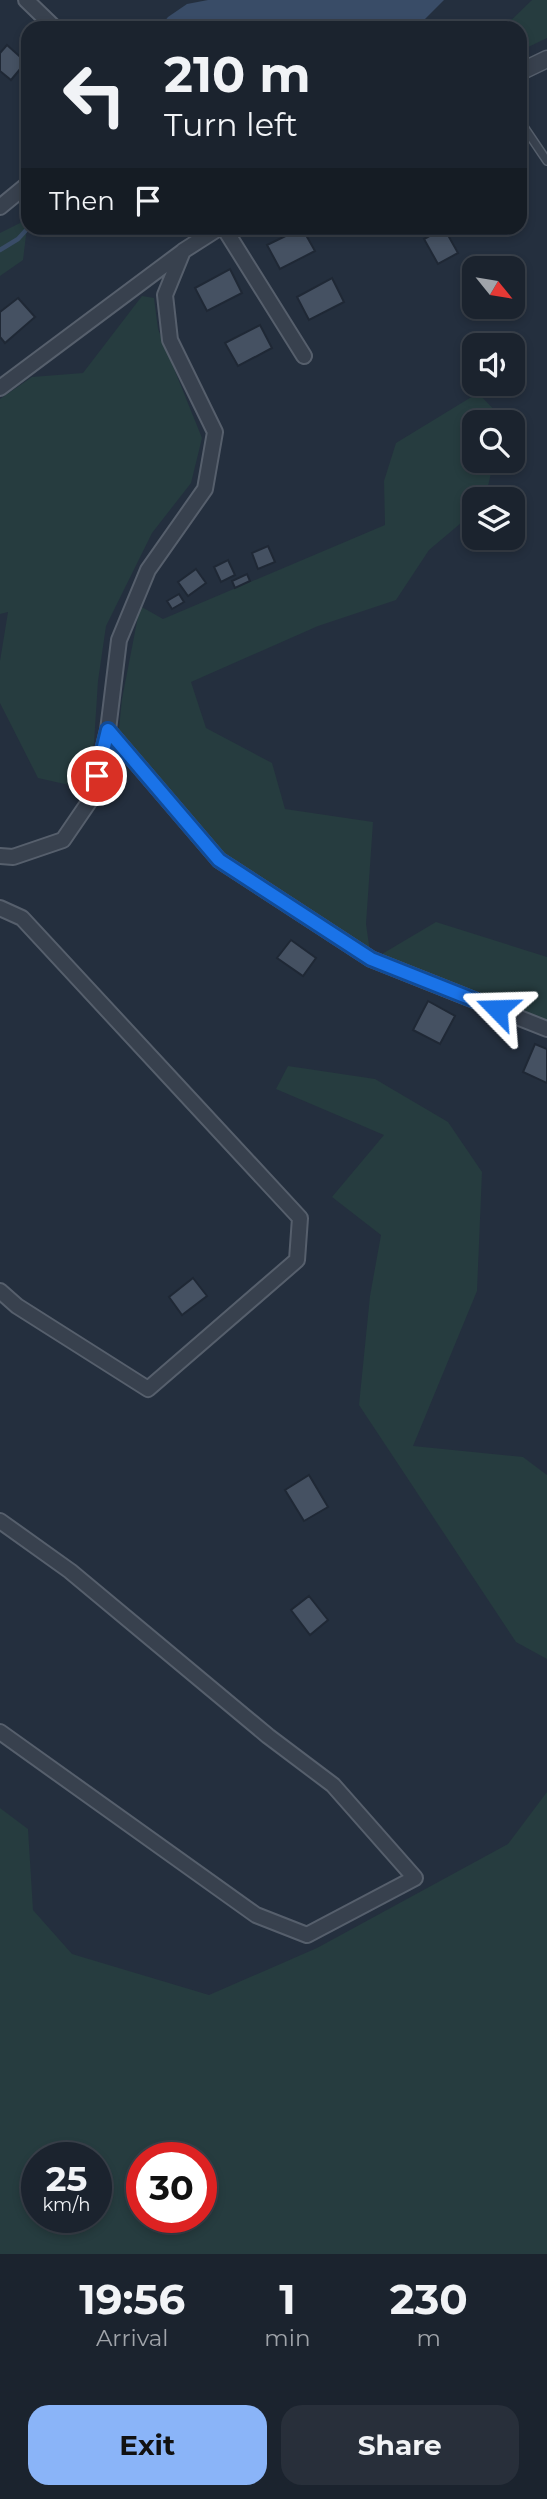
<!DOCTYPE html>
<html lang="en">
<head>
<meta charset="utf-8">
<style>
	body { margin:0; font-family:Montserrat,sans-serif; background:#282f3a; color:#f1f3f6; height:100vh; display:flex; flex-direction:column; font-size:26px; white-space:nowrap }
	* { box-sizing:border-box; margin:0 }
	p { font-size:23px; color:#a0a4aa }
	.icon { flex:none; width:38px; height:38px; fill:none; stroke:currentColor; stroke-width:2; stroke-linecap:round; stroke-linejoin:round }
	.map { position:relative; height:2254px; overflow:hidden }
	.side { display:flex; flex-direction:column; background:#1b232e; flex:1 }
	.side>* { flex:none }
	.hud { position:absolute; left:21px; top:21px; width:506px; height:214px; border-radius:21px; box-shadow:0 4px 10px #0003,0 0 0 2px #39404a; background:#1b232e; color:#f1f3f6; overflow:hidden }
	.needle { width:46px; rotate:120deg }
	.fabs { position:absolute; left:462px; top:256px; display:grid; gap:14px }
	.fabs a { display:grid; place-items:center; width:63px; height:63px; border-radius:14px; background:#1b232e; box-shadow:0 4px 10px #0003,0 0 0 2px #39404a; font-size:35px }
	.speed { position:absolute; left:21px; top:2142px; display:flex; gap:14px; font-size:35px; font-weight:700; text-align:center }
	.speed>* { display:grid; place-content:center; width:91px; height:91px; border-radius:50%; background:#1b232e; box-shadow:0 4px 10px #0003,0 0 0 2px #39404a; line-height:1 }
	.speed small { font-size:18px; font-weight:400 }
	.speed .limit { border:10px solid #d22; background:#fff; color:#111 }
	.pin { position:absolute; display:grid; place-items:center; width:60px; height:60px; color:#fff; margin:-30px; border:4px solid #fff; border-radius:50%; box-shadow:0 2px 7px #0007 }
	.me { position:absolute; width:77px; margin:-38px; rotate:292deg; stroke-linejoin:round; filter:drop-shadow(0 0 5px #0008) }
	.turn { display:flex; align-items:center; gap:24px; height:147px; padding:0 28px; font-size:32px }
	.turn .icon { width:91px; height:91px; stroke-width:2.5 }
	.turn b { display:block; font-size:49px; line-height:60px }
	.then { display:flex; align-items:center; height:66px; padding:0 28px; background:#0003; gap:14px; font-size:26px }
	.eta { display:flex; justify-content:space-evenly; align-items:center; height:119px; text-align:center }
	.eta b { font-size:42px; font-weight:700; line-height:49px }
	.button { display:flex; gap:14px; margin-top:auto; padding:14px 28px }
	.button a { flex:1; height:80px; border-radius:21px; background:#8ab4f8; color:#111; font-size:28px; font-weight:700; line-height:80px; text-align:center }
	.button a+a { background:#282f3a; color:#f1f3f6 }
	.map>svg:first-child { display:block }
</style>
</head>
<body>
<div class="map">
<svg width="547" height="2254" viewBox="0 0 547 2254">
	<rect width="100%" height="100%" fill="#242f3e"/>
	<path fill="#263c3f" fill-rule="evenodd" d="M532,0H547V38L520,51V28H503Z
		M28,219L23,260L0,276V233Z
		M142,296L154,298L158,329L202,438L191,483L152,533L106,626L98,681L94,743L78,787L38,778L0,703V661L8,612L0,614V399L32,377L83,373Z
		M478,393L504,420L474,422V460H494L485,499H474V512L429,550L396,600L318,626L191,682L206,728L272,763L285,809L373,822L366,924L371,959L219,860L118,739L122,699L140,606L163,619L385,525L384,481L396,443Z
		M436,922L547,957V1031L489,999L382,954Z
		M288,1066L375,1079L448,1122L482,1172L477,1291L413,1446L523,1457L547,1475V1659L516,1642L359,1405L370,1296L381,1235L332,1197L384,1135L276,1089Z
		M547,1792V2254H0V1808L28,1829L33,1910L72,1954L209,1995L317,1948L508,1844ZM37,2158H96V2217H37ZM142,2158H201V2217H142Z"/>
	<path fill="#394c67" d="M208,0H444L416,28H159L168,17L187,4Z"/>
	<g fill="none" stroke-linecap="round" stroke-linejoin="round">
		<path stroke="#394c67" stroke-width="4.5" d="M0,250L18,239L28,228"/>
	</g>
	<path fill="#455162" stroke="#1f2835" stroke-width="2" d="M7,45L26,62L11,80L0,71V53Z
		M302,228L315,251L280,269L267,245Z
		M444,228L458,253L438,264L424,239Z
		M230,269L242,293L207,311L195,288Z
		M332,278L344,302L309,320L297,297Z
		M18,298L35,317L5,343L0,337V312Z
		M260,325L272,348L238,366L225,343Z
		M268,546L275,562L258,569L252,553Z
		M228,560L235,575L221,582L214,567Z
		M196,569L206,583L188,596L178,582Z
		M247,574L250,581L235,588L232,581Z
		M179,594L184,602L172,609L167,601Z
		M291,940L316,958L303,976L277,958Z
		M428,1001L455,1016L440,1044L413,1030Z
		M535,1044L547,1049V1083L523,1072Z
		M193,1278L207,1296L182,1315L169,1297Z
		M309,1475L328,1507L304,1521L285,1490Z
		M309,1596L328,1620L310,1635L291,1610Z"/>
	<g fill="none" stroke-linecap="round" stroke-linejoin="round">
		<defs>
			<path id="service" d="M520,121L547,161"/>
			<path id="minor" d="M26,0L55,28
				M0,207L28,184
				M224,228L304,356
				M0,388L182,252
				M108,730L219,860L371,959L547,1029
				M0,856L13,857L63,840L91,799L108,730L119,640L148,570L205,489L215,432L170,340L165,295L183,251L219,228
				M0,908L22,918L300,1218L297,1260L148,1389L17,1306L0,1291
				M0,1521L70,1571L268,1736L333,1785L415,1878L307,1935L256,1915L0,1732"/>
			<path id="tertiary" d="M520,72L547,59"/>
		</defs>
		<use href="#service" stroke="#565f6c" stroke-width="10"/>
		<use href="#minor" stroke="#565f6c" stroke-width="18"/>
		<use href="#tertiary" stroke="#565f6c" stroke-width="19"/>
		<use href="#service" stroke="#38414e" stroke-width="7"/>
		<use href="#minor" stroke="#38414e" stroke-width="14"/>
		<use href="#tertiary" stroke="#38414e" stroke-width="16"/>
	</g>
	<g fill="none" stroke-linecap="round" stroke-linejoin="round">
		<defs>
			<path id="route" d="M97,776L108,730L219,860L371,959L497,1009"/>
		</defs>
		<use href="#route" stroke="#114b97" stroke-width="18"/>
		<use href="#route" stroke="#1a73e8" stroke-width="12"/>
	</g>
</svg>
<div class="fabs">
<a><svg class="needle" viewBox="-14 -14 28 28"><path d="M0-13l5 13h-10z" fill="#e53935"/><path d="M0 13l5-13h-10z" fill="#a0a4aa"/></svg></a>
<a><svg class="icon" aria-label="sound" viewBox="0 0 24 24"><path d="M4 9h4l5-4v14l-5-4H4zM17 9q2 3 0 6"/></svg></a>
<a><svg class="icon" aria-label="search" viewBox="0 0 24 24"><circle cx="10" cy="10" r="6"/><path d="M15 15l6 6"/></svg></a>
<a><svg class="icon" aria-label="layers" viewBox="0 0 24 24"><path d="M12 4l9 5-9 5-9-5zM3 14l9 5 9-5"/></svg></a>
</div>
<div class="speed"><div>25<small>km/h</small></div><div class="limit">30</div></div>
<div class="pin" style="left:97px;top:776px;background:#d93025"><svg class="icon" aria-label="arrive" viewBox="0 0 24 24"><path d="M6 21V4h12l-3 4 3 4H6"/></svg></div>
<svg class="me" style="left:497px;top:1009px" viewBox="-20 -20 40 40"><path d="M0-17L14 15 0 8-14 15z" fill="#1a73e8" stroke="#fff" stroke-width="4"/></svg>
<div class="hud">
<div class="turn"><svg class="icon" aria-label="left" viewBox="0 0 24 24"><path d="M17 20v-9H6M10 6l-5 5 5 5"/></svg><div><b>210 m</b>Turn left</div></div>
<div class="then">Then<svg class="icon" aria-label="arrive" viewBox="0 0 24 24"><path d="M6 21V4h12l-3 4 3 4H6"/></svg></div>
</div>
</div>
<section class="side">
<div class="eta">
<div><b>19:56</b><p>Arrival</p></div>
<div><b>1</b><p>min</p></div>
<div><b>230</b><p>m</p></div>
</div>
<div class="button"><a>Exit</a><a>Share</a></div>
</section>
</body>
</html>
